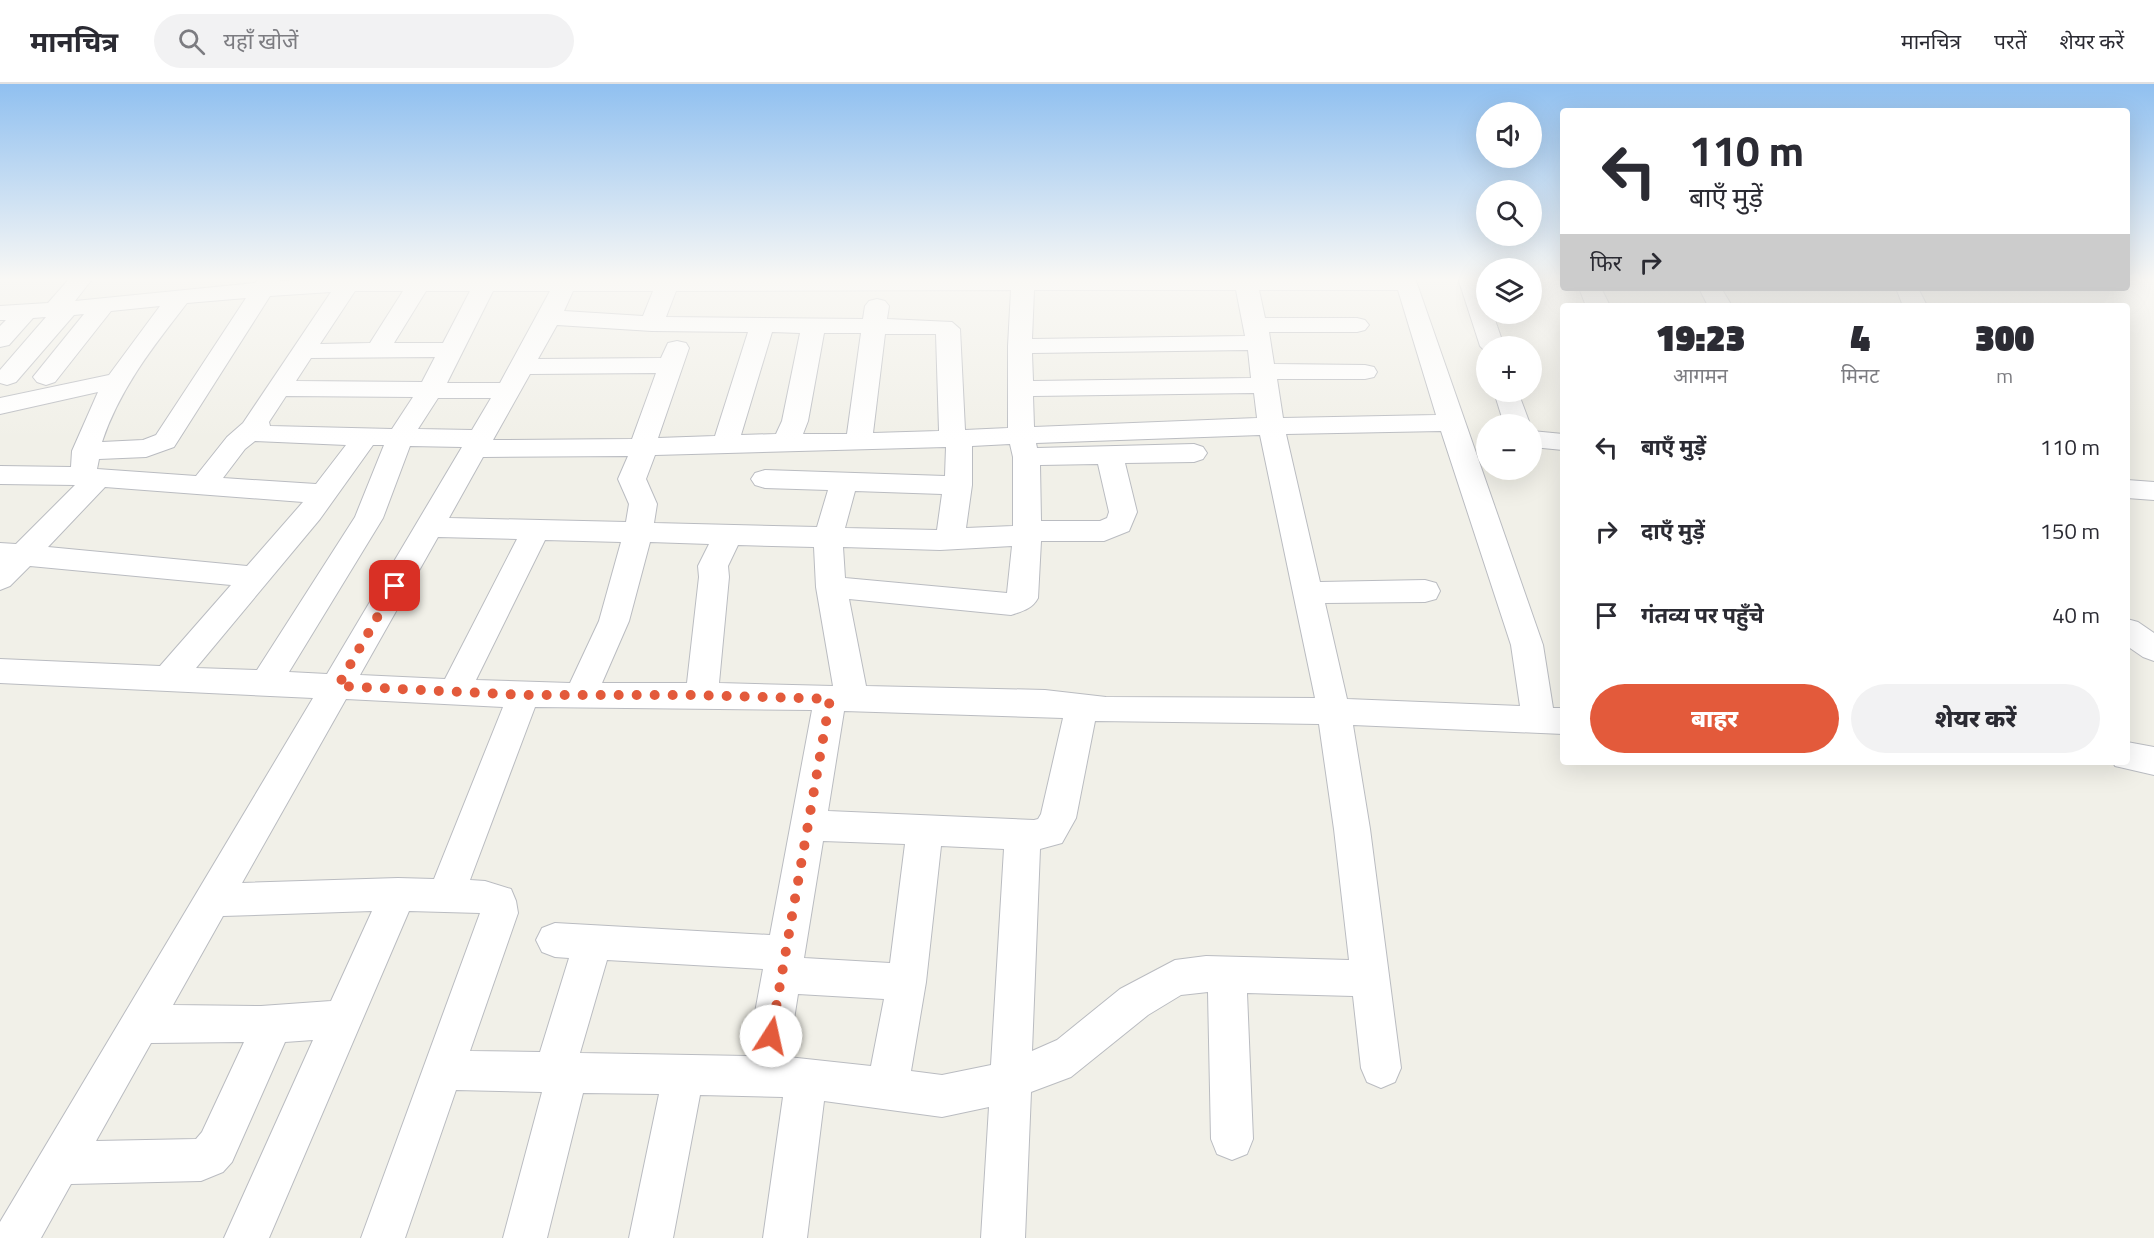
<!DOCTYPE html>
<html lang="hi">
<head>
<meta charset="utf-8">
<style>
	body { margin:0; font-family:"Titillium Web","Noto Sans Devanagari",sans-serif; background:#f2f2f3; color:#2b2b33; height:100vh; display:flex; flex-direction:column; font-size:22px; white-space:nowrap }
	* { box-sizing:border-box; margin:0 }
	p { font-size:20px; color:#7c7c81 }
	.icon { flex:none; width:33px; height:33px; fill:none; stroke:currentColor; stroke-width:2; stroke-linecap:round; stroke-linejoin:round }
	.map { position:relative; flex:1; overflow:hidden }
	.panel { position:absolute; left:1560px; top:219px; width:570px; height:462px; display:flex; flex-direction:column; background:#fff; border-radius:6px; box-shadow:0 6px 24px #0002 }
	.panel>* { flex:none }
	.banner { position:absolute; left:1560px; top:24px; width:570px; height:183px; border-radius:6px; box-shadow:0 6px 24px #0002; background:#fff; color:#2b2b33; overflow:hidden }
	.controls { position:absolute; left:1476px; top:18px; display:grid; gap:12px }
	.controls a { display:grid; place-items:center; width:66px; height:66px; border-radius:50%; background:#fff; box-shadow:0 6px 24px #0002; font-size:30px }
	.pin { position:absolute; display:grid; place-items:center; width:51px; height:51px; color:#fff; margin:-26px; border-radius:12px; box-shadow:0 3px 9px #0006 }
	.me { position:absolute; width:66px; margin:-33px; rotate:10deg; stroke-linejoin:round; filter:drop-shadow(0 0 4px #0008) }
	.turn { display:flex; align-items:center; gap:21px; height:126px; padding:0 30px; font-size:27px }
	.turn .icon { width:78px; height:78px; stroke-width:2.5 }
	.turn b { display:block; font-size:42px; line-height:51px }
	.then { display:flex; align-items:center; height:57px; padding:0 30px; background:#0003; gap:12px; font-size:22px }
	.eta { display:flex; justify-content:space-evenly; align-items:center; height:102px; text-align:center }
	.eta b { font-size:36px; font-weight:800; line-height:42px }
	.action { display:flex; gap:12px; margin-top:auto; padding:12px 30px }
	.action a { flex:1; height:69px; border-radius:36px; background:#e35a3b; color:#fff; font-size:24px; font-weight:800; line-height:69px; text-align:center }
	.action a+a { background:#f2f2f3; color:#2b2b33 }
	ul { padding:0; list-style:none }
	li { display:flex; align-items:center; gap:18px; height:84px; padding:0 30px }
	li div { flex:1 }
	li b { display:block; font-size:22px }
	li em { font-style:normal }
	header { display:flex; align-items:center; gap:36px; box-sizing:border-box; height:84px; padding:0 30px; background:#fff; border-bottom:2px solid #e1e1e2 }
	header strong { font-size:28px }
	nav { display:flex; gap:33px; margin-inline-start:auto; font-size:21px }
	.search { width:420px; height:54px; background:#f2f2f3; display:flex; align-items:center; gap:15px; box-sizing:border-box; padding:0 21px; border-radius:33px; color:#7c7c81; font-size:22px }
	.map>svg:first-child { display:block }
</style>
</head>
<body>
<header>
<strong>मानचित्र</strong>
<div class="search"><svg class="icon" aria-label="search" viewBox="0 0 24 24"><circle cx="10" cy="10" r="6"/><path d="M15 15l6 6"/></svg>यहाँ खोजें</div>
<nav><a>मानचित्र</a><a>परतें</a><a>शेयर करें</a></nav>
</header>
<div class="map">
<svg width="2154" height="1154" viewBox="0 0 2154 1154">
	<rect width="100%" height="100%" fill="#f1f0e8"/>
	<g fill="none" stroke-linecap="round" stroke-linejoin="round">
		<defs>
			<path id="minor" d="M70,194H93L75,217L255,199L259,194H281L279,197L333,194H1415L1543,561L1553,624H1563V650L1353,641L1370,745L1401,984L1395,998L1381,1004L1367,998L1361,984L1353,912L1247,909L1253,1055L1247,1070L1232,1076L1217,1070L1211,1055L1208,908L1181,911L1148,931L1071,993L1031,1008L1025,1154H981L989,1023L942,1033L824,1017L807,1154H763L783,1013L700,1011L673,1154H629L659,1010L583,1009L547,1154H503L542,1008L456,1006L405,1154H361L480,829L409,827L269,1154H224L313,956L285,958L232,1078L223,1088L201,1097L71,1100L41,1154H0V1138L313,614L0,599V575L160,582L231,501L30,482L10,502L0,506V459L16,460L75,401L0,400V382L71,383L72,367L98,308L0,330V314L109,291L160,222L111,227L55,298L46,301L37,298L33,293L84,230L74,231L16,298L7,301L0,299V286L46,233L33,234L9,261L0,263V242L6,236H0V222L48,219ZM1011,206L1008,262V344L965,346L960,245L952,238L887,235L889,222L885,217L877,215L869,217L865,222L863,235L666,233L676,207ZM1034,206H1236L1245,252L1032,255ZM1259,206H1398L1436,331L1283,334L1277,295H1365L1374,293L1377,288L1374,283L1365,281L1274,280L1269,248H1357L1365,246L1369,241L1365,236L1357,234H1265ZM355,207H403L370,259L320,260ZM426,207H470L443,259H394ZM493,207H550L500,299H447ZM573,207H653L643,232L564,227ZM331,208L243,339L227,353L196,392L97,385L99,375L146,373L174,363L270,212ZM246,214L156,351L143,356L102,358C120,304 153,263 187,219ZM557,241L652,247L748,248L715,352L658,354L689,264L686,259L677,257L668,259L661,274L538,275ZM772,248L800,249L782,337L776,350L741,351ZM824,249H861L847,350H803L808,337ZM885,250H936L939,347L873,349ZM1248,266L1251,294L1033,297L1032,269ZM435,273L422,298L296,297L311,274ZM656,289L632,355L493,356L530,290ZM1254,309L1257,334L1034,343L1033,312ZM286,312L413,313L392,345L270,342L269,338ZM438,314H491L472,346L418,345ZM1441,347L1511,561L1520,622L1347,615L1325,519L1425,518L1436,515L1440,507L1436,499L1425,496L1320,498L1286,350ZM1260,351L1315,614L1106,613L1045,606L866,602L849,515L1011,531C1023,527 1032,525 1038,514L1041,457H1104L1129,447L1137,428L1125,379L1194,378L1203,375L1207,369L1203,363L1194,360L1037,364L1036,359ZM255,357L346,361L316,400L223,394L245,365ZM1010,360L1013,373V442L966,444L972,401V362ZM373,361H384L355,433L257,586L196,584L320,435ZM410,362L462,363L327,590L289,588L383,434ZM946,363L945,392L765,386L755,389L751,395L755,401L765,404L828,406L817,443L654,439L657,420L646,395L655,371ZM628,372L618,395L629,420L626,438L449,434L483,373ZM1098,380L1109,428L1107,434L1100,437H1041L1040,381ZM105,403L303,418L247,482L48,463ZM855,407L942,410L937,446L845,444ZM438,453L517,455L445,595L360,591ZM545,456L621,458L599,537L570,599L476,596ZM650,458L709,460L698,482L699,493L687,599H602L629,537ZM738,461L814,463L816,503L833,602L719,599L729,493L728,482ZM1012,462L1007,509L845,494L843,463L940,466ZM346,615L503,623L434,795L398,794L242,799ZM535,623L812,626L770,851L555,839L542,844L536,856L542,868L555,873L569,874L540,968L470,967L518,829L516,817L511,805L485,797L470,796ZM844,627L1063,634L1041,730L1038,735L1034,736L828,727ZM1095,637L1319,640L1334,745L1349,876L1206,872L1175,876L1120,905L1057,956L1032,967L1040,765L1062,759L1076,734ZM823,757L905,760L890,879L804,874ZM941,762L1004,765L991,981L942,991L911,987L926,898ZM372,827L331,917L261,922L173,921L223,832ZM607,876L763,885L747,972L580,969ZM798,910L884,915L871,982L788,973ZM244,958L202,1048L196,1055L96,1057L151,959Z
				M1458,194H1480L1486,211V230H1493L1504,262H1486V268L1480,262Z
				M1579,204H1601L1610,222H1586Z
				M1699,204H1721L1732,222H1708Z
				M1896,204H1918L1927,222H1903Z
				M1494,308H1518L1530,340H1504Z
				M1532,347L1563,350V366L1532,363Z
				M2127,396L2154,398V416L2127,414Z
				M2127,535L2138,538L2154,549V577L2143,573L2127,562Z
				M2127,658L2154,663V691L2115,682L2113,678H2127Z"/>
		</defs>
		<use href="#minor" stroke="#babcc1" stroke-width="2"/>
		<use href="#minor" fill="#fff" fill-rule="evenodd"/>
	</g>
	<linearGradient id="sky" x2="0" y2="1"><stop stop-color="#90c0f0"/><stop offset="0.55" stop-color="#f9f8f5"/><stop offset="1" stop-color="#f9f8f5" stop-opacity="0"/></linearGradient>
	<rect width="2154" height="355" fill="url(#sky)"/>
	<g fill="none" stroke-linecap="round" stroke-linejoin="round">
		<path stroke="#e35a3b" stroke-width="10" stroke-dasharray="0 18" d="M395,502L338,602L524,611H693L830,615L771,952"/>
	</g>
</svg>
<div class="controls">
<a><svg class="icon" aria-label="sound" viewBox="0 0 24 24"><path d="M4 9h4l5-4v14l-5-4H4zM17 9q2 3 0 6"/></svg></a>
<a><svg class="icon" aria-label="search" viewBox="0 0 24 24"><circle cx="10" cy="10" r="6"/><path d="M15 15l6 6"/></svg></a>
<a><svg class="icon" aria-label="layers" viewBox="0 0 24 24"><path d="M12 4l9 5-9 5-9-5zM3 14l9 5 9-5"/></svg></a>
<a>+</a>
<a>−</a>
</div>
<div class="pin" style="left:395px;top:502px;background:#d93025"><svg class="icon" aria-label="arrive" viewBox="0 0 24 24"><path d="M6 21V4h12l-3 4 3 4H6"/></svg></div>
<svg class="me" style="left:771px;top:952px" viewBox="-20 -20 40 40"><circle r="19" fill="#fff"/><path d="M0-13L10 11 0 6-10 11z" fill="#e35a3b"/></svg>
<div class="banner">
<div class="turn"><svg class="icon" aria-label="left" viewBox="0 0 24 24"><path d="M17 20v-9H6M10 6l-5 5 5 5"/></svg><div><b>110 m</b>बाएँ मुड़ें</div></div>
<div class="then">फिर<svg class="icon" aria-label="right" viewBox="0 0 24 24"><path d="M7 20v-9h11M14 6l5 5-5 5"/></svg></div>
</div>
<section class="panel">
<div class="eta">
<div><b>19:23</b><p>आगमन</p></div>
<div><b>4</b><p>मिनट</p></div>
<div><b>300</b><p>m</p></div>
</div>
<ul>
<li><svg class="icon" aria-label="left" viewBox="0 0 24 24"><path d="M17 20v-9H6M10 6l-5 5 5 5"/></svg><div><b>बाएँ मुड़ें</b></div><em>110 m</em></li>
<li><svg class="icon" aria-label="right" viewBox="0 0 24 24"><path d="M7 20v-9h11M14 6l5 5-5 5"/></svg><div><b>दाएँ मुड़ें</b></div><em>150 m</em></li>
<li><svg class="icon" aria-label="arrive" viewBox="0 0 24 24"><path d="M6 21V4h12l-3 4 3 4H6"/></svg><div><b>गंतव्य पर पहुँचे</b></div><em>40 m</em></li>
</ul>
<div class="action"><a>बाहर</a><a>शेयर करें</a></div>
</section>
</div>
</body>
</html>
